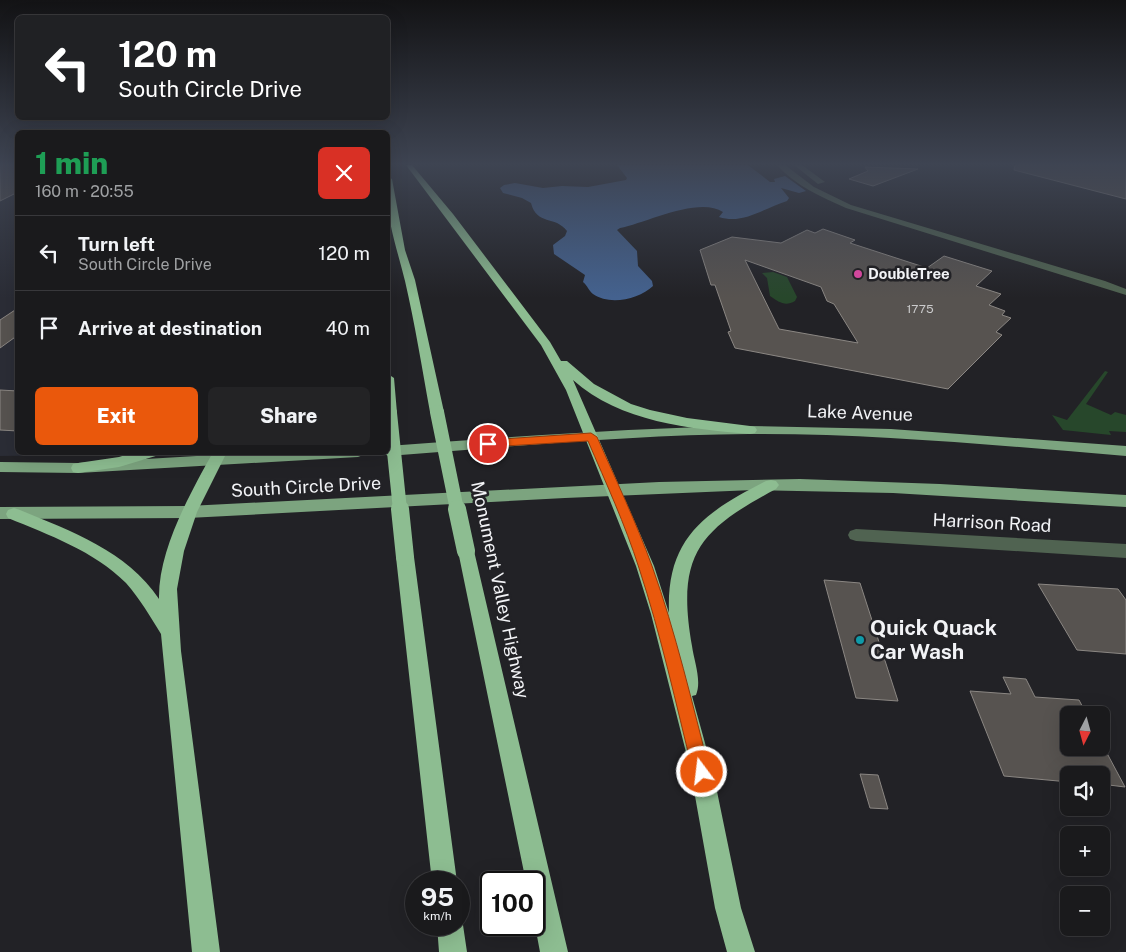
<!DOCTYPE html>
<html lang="en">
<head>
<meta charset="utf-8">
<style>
	body { margin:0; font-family:"Public Sans",sans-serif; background:#232325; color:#f1f3f6; height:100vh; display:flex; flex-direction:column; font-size:19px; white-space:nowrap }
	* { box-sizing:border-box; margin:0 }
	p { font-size:16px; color:#9fa1a3 }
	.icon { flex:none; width:28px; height:28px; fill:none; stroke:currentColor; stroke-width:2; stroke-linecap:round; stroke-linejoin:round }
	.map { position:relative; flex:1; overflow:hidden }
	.details { position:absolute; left:15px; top:130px; width:375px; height:325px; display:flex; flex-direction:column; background:#1a1a1c; border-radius:8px; box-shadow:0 5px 20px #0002,0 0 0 1px #38383b }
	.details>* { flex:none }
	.top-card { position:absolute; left:15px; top:15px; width:375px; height:105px; border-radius:8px; box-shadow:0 5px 20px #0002,0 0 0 1px #38383b; background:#202124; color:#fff; overflow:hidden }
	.needle { width:32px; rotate:186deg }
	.tools { position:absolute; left:1060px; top:706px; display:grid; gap:10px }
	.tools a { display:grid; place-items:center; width:50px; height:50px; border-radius:8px; background:#1a1a1c; box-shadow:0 5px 20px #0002,0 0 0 1px #38383b; font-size:25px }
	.speed { position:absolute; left:405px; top:871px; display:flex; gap:10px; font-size:25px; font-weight:700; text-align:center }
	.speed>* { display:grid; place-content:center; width:65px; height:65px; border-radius:50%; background:#1a1a1c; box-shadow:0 5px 20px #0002,0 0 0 1px #38383b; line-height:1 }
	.speed small { font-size:12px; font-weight:400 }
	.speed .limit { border:2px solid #111; border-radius:8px; background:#fff; color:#111 }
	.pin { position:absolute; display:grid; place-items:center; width:42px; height:42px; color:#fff; margin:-21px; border:2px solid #fff; border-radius:50%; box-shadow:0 1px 5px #0007 }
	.me { position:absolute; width:55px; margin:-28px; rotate:345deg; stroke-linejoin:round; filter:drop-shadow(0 0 4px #0008) }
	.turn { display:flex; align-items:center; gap:18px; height:105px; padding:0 20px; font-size:22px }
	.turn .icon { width:65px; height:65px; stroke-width:2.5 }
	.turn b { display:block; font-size:35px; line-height:42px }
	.round { display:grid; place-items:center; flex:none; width:52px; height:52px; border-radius:8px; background:#232325 }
	.head { display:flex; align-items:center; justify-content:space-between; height:85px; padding:0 20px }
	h1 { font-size:30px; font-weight:800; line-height:38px; color:#1e9e55 }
	.primary-button { display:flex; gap:10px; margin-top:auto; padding:10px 20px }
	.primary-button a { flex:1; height:58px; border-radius:8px; background:#ea580c; color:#fff; font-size:20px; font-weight:800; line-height:58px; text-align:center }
	.primary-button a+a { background:#232325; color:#f1f3f6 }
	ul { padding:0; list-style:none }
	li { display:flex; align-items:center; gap:15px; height:75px; padding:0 20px; border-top:1px solid #38383b }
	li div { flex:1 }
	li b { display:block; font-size:19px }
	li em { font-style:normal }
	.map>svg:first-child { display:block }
</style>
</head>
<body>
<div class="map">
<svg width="1126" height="952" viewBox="0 0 1126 952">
	<rect width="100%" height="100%" fill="#222226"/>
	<path fill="#2b2d36" d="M0,165H17L18,452L84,453L82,455L0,456Z"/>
	<path fill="#27472b" d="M773,272L787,277L797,297L795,301C785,307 779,302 770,296L767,278L762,273Z
		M1105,371L1108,372L1086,404L1111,415L1115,412L1126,415V432L1109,431L1111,435L1063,430L1052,415L1067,420Z"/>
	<path fill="#44628f" d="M617,165H748L770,182H775L774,179L785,176L806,191L799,193L781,188L789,198L787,201C764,208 743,225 719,217L723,212C699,196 646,223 620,228L617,230L637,251L638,266L652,281L653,286C639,299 610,306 593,294C589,291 587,285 583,282L585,275L554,254L553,245L565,236L567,231C555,215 537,226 531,203L522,198L503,193L500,188L504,185L515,183L543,188L562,186L588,187L626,180L627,178Z"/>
	<path fill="#575350" stroke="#8b8783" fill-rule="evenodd" d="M0,165H18V192L0,201Z
		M1015,165H1126V199L1014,170Z
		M865,167L918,169L873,186L849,179L868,171Z
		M823,229L855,240L850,243L927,268L944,256L992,271L976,286L1001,294L989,305L1005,311L1002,315L1011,318L996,332L1002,335L948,389L735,348L728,332L731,331L715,285H711L700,250L732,237L781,243L807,230L815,233ZM745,260L821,287L827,301L834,304L858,343L779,329Z
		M18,308V335L0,348V320Z
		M0,390L18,391V431L0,430Z
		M824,580L860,583L898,701L856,698Z
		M1038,584L1118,589L1126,600V654L1077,650Z
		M1003,677L1026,679L1035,697L1079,700L1087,715H1069V748H1101V742L1125,787L1101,784V775H1069V782L1004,776L970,691L1011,694Z
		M860,774L878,775L888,809L870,808Z"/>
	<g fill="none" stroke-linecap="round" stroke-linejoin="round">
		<path fill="#506351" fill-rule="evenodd" d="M777,165H785L814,187L851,205L1105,281L1126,289V295L846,208C821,197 796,186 777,165Z
			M794,165H802L825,182L818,184Z
			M856,529L1126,544V558L856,541L850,539L848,535L850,531Z"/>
		<path fill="#7ca47f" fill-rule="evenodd" d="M749,426L891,429L1126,446V456C1001,446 875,433 749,434C629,435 508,447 388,456L382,452H388V446C508,437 628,428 749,426Z
			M264,452H365L363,455L358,457L78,473L0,472V462L78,463Z
			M800,479L940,484L1126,495V507L893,493L753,490L565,498L188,518L0,519V507L188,506L659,482Z"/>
		<path fill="#8dbd91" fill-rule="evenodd" d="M406,165H412L453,214L550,342L561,361H567L594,384L631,404L650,410L687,418L750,426L755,427L757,430L755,433L750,434C690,429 620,422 573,380L654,566L669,613C666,538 705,512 766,481L771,480L776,481L779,485L776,489C699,530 676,555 692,646C694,661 702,681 696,695L692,696L713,772L741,908L755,952H727L715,908L690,768L651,614L636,566L566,390L541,345Z
			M388,177L392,179L405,250L415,280L444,412L437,416L430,412C422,368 415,324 405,281C397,248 383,211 388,177Z
			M388,374L394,378L397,413L390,417H388Z
			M135,452H161L159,455L119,467L78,473L73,472L71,468L73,464L78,463L119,457Z
			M213,452H227L197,512L184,551L177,589L181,651L220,952H192L161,634C150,616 140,599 126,583C94,551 49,535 8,518L6,514L8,510L14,508L20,510C71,531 127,551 159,599C158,550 190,494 213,452Z
			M466,544L472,546L474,551L568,952H540L534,920V882H526L458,551L460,546Z
			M405,550L411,552L414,557L457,882H432L396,557L399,552Z
			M459,915L463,925L467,952H439L437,925H459Z"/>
		<path stroke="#8dbd91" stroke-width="14" d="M437,412L457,510
			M390,413L400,510"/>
		<path stroke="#8dbd91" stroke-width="18" d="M400,509L405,557
			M457,509L466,551"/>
	</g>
	<linearGradient id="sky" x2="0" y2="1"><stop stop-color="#131315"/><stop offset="0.55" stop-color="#3e4452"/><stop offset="1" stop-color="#3e4452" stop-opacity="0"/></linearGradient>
	<rect width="1126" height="298" fill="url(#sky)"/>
	<path fill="#ea580c" stroke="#983908" d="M591,433L597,437C616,480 636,522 652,566C676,633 692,703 710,772L708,778L702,780L696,778L693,772C676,704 661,635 639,568C625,524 606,483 588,441L488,447L483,444L488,440Z"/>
	<circle fill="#d1479c" stroke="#222226" stroke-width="2" cx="858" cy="274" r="5"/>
	<circle fill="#0f9aa8" stroke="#222226" stroke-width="2" cx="860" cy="640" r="5"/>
	<g text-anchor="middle" stroke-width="5" stroke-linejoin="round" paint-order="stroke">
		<g font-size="12" fill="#cbcbcc">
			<text x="920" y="313">1775</text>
		</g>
		<g font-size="15" font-weight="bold" fill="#f2f3f6" stroke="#222226" text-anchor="start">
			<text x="868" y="279">DoubleTree</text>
		</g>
		<g font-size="18" fill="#f2f3f6" stroke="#222226">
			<text transform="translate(860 413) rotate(2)" y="6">Lake Avenue</text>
			<text transform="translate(306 487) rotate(-3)" y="6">South Circle Drive</text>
			<text transform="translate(992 523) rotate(3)" y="6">Harrison Road</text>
			<text transform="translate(500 590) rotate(78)" y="6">Monument Valley Highway</text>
		</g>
		<g font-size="21" font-weight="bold" fill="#f2f3f6" stroke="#222226" text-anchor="start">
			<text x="870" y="635">Quick Quack<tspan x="870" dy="24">Car Wash</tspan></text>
		</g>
	</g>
</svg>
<div class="tools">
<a><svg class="needle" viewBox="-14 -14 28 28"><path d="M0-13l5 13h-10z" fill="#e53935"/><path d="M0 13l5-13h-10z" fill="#9fa1a3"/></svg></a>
<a><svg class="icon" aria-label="sound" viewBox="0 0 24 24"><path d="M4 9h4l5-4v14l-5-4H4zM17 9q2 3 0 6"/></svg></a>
<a>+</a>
<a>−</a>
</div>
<div class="speed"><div>95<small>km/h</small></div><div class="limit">100</div></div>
<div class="pin" style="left:488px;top:444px;background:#d93025"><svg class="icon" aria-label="arrive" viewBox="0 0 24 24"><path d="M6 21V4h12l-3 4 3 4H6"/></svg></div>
<svg class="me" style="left:702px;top:772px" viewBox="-20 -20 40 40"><circle r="17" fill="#ea580c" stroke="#fff" stroke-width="3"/><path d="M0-11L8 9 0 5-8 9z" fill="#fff"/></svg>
<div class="top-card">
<div class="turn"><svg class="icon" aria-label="left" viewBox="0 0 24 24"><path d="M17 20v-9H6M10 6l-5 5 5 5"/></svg><div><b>120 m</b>South Circle Drive</div></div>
</div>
<section class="details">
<div class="head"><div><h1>1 min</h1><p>160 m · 20:55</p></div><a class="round" style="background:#d93025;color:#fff"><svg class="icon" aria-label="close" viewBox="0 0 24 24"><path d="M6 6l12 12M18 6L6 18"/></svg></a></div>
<ul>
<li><svg class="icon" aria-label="left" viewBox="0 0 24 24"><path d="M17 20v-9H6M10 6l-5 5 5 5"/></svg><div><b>Turn left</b><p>South Circle Drive</p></div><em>120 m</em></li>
<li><svg class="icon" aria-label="arrive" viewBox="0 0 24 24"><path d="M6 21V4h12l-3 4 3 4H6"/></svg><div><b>Arrive at destination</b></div><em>40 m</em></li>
</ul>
<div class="primary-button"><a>Exit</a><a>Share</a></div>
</section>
</div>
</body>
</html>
